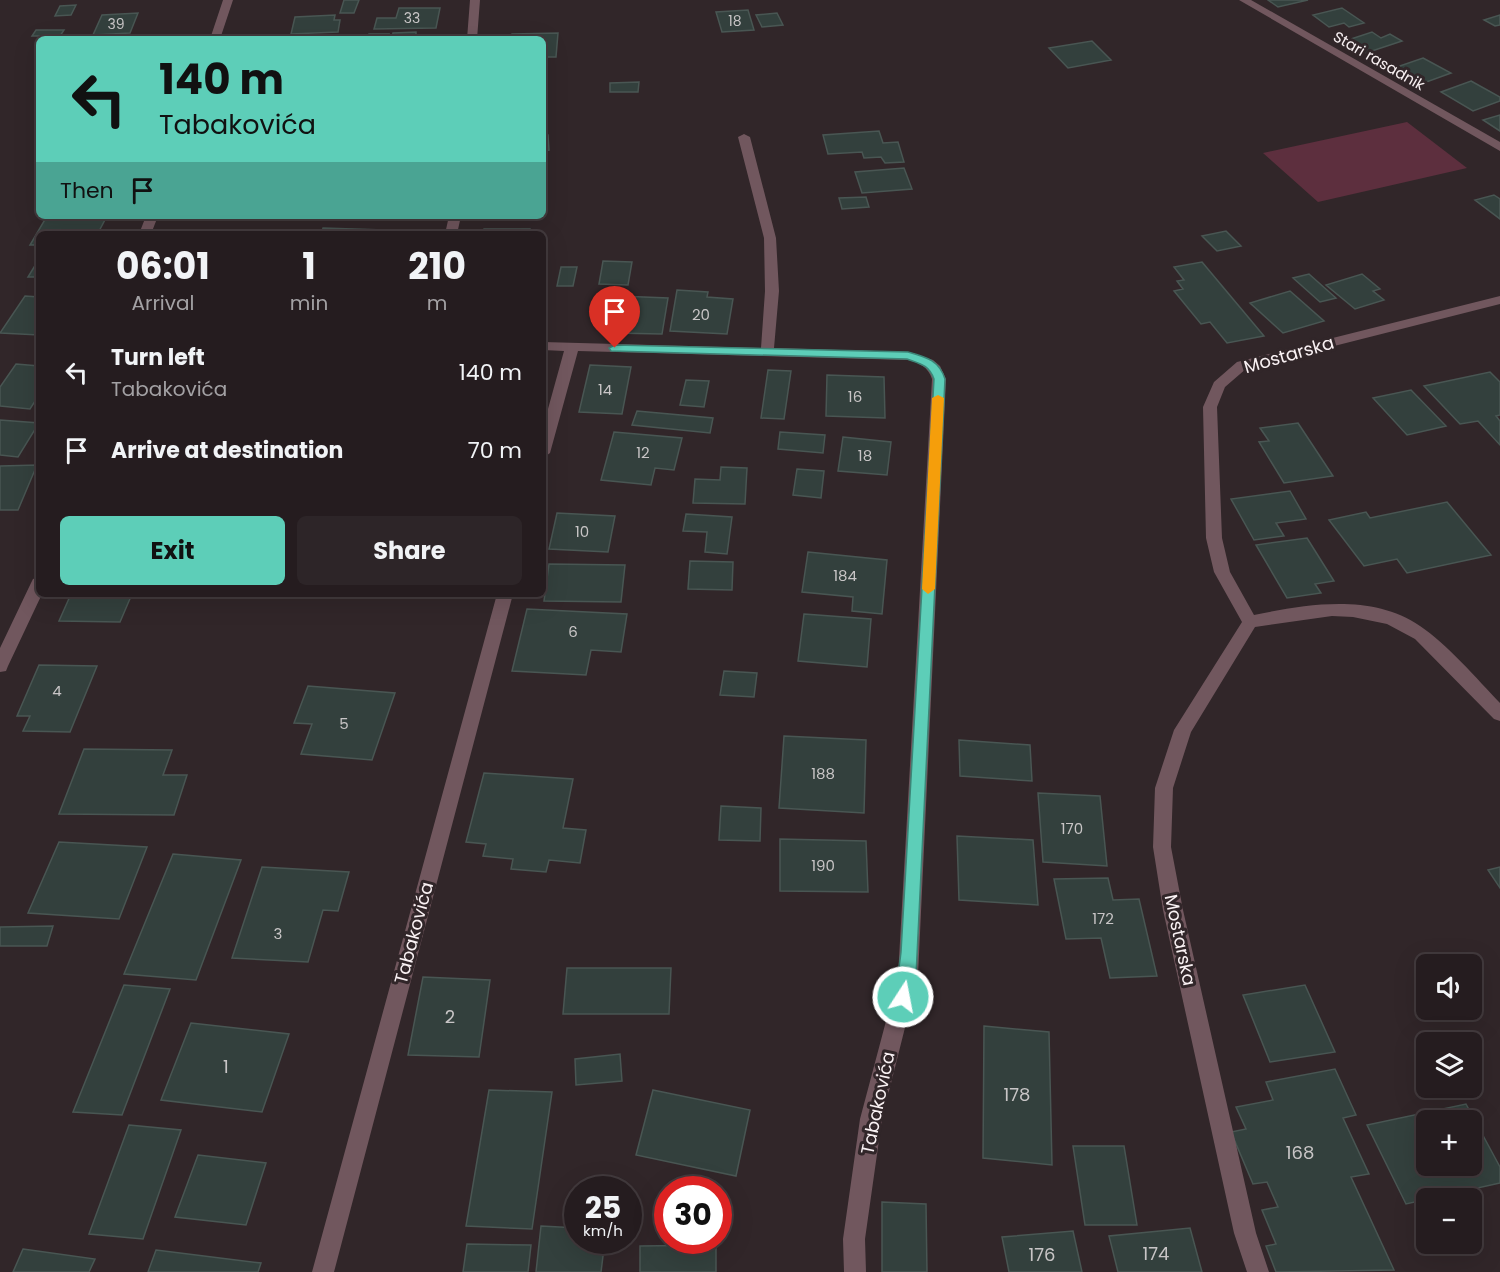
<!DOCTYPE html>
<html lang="en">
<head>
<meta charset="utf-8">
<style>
	body { margin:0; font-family:Poppins,sans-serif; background:#2d2528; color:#f1f3f6; height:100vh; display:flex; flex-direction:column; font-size:22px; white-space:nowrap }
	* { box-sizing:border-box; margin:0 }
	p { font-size:20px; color:#a3a1a4 }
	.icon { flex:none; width:33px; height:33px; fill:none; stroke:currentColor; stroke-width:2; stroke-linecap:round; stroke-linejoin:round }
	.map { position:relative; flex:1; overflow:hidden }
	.panel { position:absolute; left:36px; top:231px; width:510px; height:366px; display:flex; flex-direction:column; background:#251c1f; border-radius:9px; box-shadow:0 6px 24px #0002,0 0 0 2px #423a3d }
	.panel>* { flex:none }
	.guide { position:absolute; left:36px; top:36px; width:510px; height:183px; border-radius:9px; box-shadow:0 6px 24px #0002,0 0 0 2px #423a3d; background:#5dceb8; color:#111; overflow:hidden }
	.buttons { position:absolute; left:1416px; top:954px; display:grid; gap:12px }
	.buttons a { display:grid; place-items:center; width:66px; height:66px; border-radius:9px; background:#251c1f; box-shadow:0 6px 24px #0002,0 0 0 2px #423a3d; font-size:30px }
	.speed { position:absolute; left:564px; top:1176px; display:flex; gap:12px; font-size:30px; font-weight:700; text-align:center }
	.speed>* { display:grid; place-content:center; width:78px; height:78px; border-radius:50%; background:#251c1f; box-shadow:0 6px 24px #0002,0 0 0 2px #423a3d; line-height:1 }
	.speed small { font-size:15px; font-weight:400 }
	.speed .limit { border:9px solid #d22; background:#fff; color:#111 }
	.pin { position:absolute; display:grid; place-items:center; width:51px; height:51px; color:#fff; margin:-62px -26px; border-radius:50% 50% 50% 0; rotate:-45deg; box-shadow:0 0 6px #0007 }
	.pin .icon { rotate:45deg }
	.me { position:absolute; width:66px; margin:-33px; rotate:11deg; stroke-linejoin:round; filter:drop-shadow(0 0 4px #0008) }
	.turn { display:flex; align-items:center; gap:21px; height:126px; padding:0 24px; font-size:27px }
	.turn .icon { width:78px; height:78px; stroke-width:2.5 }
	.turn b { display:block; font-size:42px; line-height:51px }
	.then { display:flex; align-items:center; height:57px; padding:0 24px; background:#0003; gap:12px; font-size:22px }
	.eta { display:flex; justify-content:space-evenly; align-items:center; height:102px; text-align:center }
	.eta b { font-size:36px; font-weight:700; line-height:42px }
	.cta { display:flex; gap:12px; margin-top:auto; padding:12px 24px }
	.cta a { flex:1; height:69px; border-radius:9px; background:#5dceb8; color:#111; font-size:24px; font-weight:700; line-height:69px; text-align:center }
	.cta a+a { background:#2d2528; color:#f1f3f6 }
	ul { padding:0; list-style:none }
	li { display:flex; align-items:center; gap:18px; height:78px; padding:0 24px }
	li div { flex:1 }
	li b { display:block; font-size:22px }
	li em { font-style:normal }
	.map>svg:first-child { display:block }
</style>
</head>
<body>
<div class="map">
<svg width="1500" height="1272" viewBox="0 0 1500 1272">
	<rect width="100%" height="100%" fill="#312629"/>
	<path fill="#5d2f3e" d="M1407,122L1467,168L1318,202L1263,153Z"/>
	<path fill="#33403d" stroke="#495653" stroke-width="1.5" fill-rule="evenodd" d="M344,0H359L354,13H340Z
		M1268,0H1308L1278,7Z
		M76,5L71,15L55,16L60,6Z
		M399,8H440L436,28L374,29L377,18H396Z
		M1342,8L1364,23L1349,27L1344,23L1329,27L1313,15Z
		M748,10L754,30L722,32L716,12Z
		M138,13L130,33L93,35L102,15Z
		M777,13L783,25L762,27L756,15Z
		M335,15L334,20H340L338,32L291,34L295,17Z
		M1500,15V25L1495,26L1484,20Z
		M36,30H64L60,36H32Z
		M416,32V37L392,39L393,33Z
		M1372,32L1381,38L1390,34L1402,41L1366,53L1345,41Z
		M558,33L556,57H543V39H511L512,34Z
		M369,34H389L387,39H368Z
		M1092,41L1111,60L1068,68L1049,48Z
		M1423,58L1451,73L1421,84L1394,68Z
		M1471,81L1500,97V101L1473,111L1441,92Z
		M639,82L638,92H610V83Z
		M1500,115V131L1483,120Z
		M879,131L883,143L898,142L904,162L885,163L881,157L864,158L862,152L828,154L823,135Z
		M543,135H548L549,150L543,151Z
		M904,168L912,189L862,193L855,172Z
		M1494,195L1500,199V219L1475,200Z
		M866,197L869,207L842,209L839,198Z
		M47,216H107L98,233L39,234V245H30Z
		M323,228L384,230L382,234H321Z
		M484,229H530V234H483Z
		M1226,231L1241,246L1217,251L1202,236Z
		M284,233V234H175H199Z
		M39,259V277H28Z
		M603,261L632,262L628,285L599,284Z
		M1202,262L1264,336L1227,343L1210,322L1201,324L1174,291L1183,289L1177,281L1184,280L1174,267Z
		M561,267H577L573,286H557Z
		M1309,274L1336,298L1320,302L1293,278Z
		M1362,274L1380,289L1373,291L1384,300L1355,309L1326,285Z
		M677,290L708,292L707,297L733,299L727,334L670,331Z
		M1290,291L1324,321L1283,333L1250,303Z
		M25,296L39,297V335L0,333Z
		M619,296L668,298L662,334L613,333Z
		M16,364L39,366V395L30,409L0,406V387Z
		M590,365L631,367L622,414L579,412Z
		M768,370L791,371L784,419L761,418Z
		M1490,372L1500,382V415L1496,416L1500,421V445L1478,421L1460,424L1424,386Z
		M827,375L884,377L885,418L826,416Z
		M686,380L709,381L704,407L680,405Z
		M1411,390L1446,426L1407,435L1373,398Z
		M637,411L713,418L710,433L632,425Z
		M0,420L39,423L18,457L0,455Z
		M1298,423L1333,476L1284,483L1259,442L1269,441L1260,428Z
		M614,432L682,438L674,470L655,468L651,485L601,480Z
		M780,432L825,435L823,453L778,449Z
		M843,437L891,442L887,475L838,471Z
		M37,465L18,510H0V466Z
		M721,467L747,468L745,504L693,503L695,479L720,480Z
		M797,469L824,471L821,498L793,495Z
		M1290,491L1306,519L1276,523L1284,536L1254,540L1231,499Z
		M1447,502L1491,555L1407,573L1397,559L1364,566L1329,520L1366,512L1370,518Z
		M557,513L615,516L608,552L549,549Z
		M686,514L732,517L727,554L705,552L707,532L683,531Z
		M1307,538L1334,581L1315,584L1321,593L1287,598L1256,545Z
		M808,552L887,560L882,614L852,611L853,597L802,592Z
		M690,561L733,562L732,590L688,589Z
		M549,564L625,565L621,602L544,601Z
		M71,594H132L120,622L59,621Z
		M527,609L627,614L621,652L591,650L586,675L512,671Z
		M804,614L871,619L867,667L798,661Z
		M39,665L97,666L70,732L23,731L30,716H17Z
		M724,671L757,673L754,697L720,695Z
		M308,686L395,693L372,760L301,754L312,724L294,723Z
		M784,736L866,740L864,813L779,808Z
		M959,740L1030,745L1032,781L960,776Z
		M84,749L172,750L163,775H187L174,815L59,814Z
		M484,773L573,779L563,828L586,830L580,863L549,860L546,872L511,869L513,859L483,856L486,844L466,842Z
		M1038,793L1100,796L1107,866L1043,862Z
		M721,806L761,808L760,841L719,840Z
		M957,836L1033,840L1038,905L959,900Z
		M780,839L866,841L868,892L780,891Z
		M59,842L147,847L119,919L28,913Z
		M173,854L241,860L196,980L124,974Z
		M262,867L349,872L338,911L323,910L308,962L232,958Z
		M1500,867V888L1488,870Z
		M1108,878L1113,900L1139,899L1157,976L1110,978L1101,938L1066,939L1054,879Z
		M53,926L47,946H0V927Z
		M567,968H671L669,1014H563Z
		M423,977L490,980L479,1057L408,1055Z
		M124,985L170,989L122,1115L73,1112Z
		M1305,985L1335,1052L1270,1062L1243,995Z
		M191,1023L289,1034L262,1112L161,1100Z
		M984,1026L1049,1032L1052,1165L983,1158Z
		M620,1054L622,1081L576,1085L575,1059Z
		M1335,1069L1356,1115L1343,1118L1369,1174L1351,1177L1394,1270L1276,1272L1266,1246L1276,1244L1262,1210L1278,1207L1267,1182L1253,1184L1231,1132L1246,1129L1236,1107L1273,1100L1266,1082Z
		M489,1090L552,1092L532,1229L466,1226Z
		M653,1090L750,1110L736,1176L636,1155Z
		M1466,1104L1500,1167V1183L1406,1204L1367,1125ZM1426,1120H1472V1166H1426Z
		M129,1125L181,1130L143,1239L89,1234Z
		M1073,1146H1124L1137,1225H1085Z
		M198,1155L266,1163L246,1225L175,1217Z
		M882,1202L926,1204L927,1272H882Z
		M541,1226L578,1228V1240H605L601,1272H536Z
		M1190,1228L1202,1272H1118L1109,1236Z
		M1073,1231L1082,1272H1009L1002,1237Z
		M467,1244L531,1245L528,1272H463Z
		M716,1245V1272H640V1246Z
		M23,1249L95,1259L89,1272H13Z
		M156,1250L261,1263L258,1272H148Z"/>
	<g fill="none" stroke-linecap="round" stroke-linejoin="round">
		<path fill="#71575e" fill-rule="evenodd" d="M223,0H233L220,39H210Z
			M470,0H480L477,39H467Z
			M1239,0H1251L1500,142V151Z
			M744,134L750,137L776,238L779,291L774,348L908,352L933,360L940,366L946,379L918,976L882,1119L865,1239L866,1272H844L843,1239L860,1119L898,976L932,379C928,367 920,363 908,360L578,351L550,453L543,458V427L564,351L543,350V342L761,348L765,291L764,238L738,137Z
			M146,216H158L151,234H139Z
			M449,216H461L457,234H445Z
			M1500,296V304L1247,368L1225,387L1217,407L1222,538L1230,572L1254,615C1307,604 1372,593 1420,626C1446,643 1478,680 1500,703V721L1494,719L1415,639L1387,624L1353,617L1332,616L1255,627L1191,732L1173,788L1171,847L1183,910L1256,1233L1269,1272H1247L1234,1233L1163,910L1153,847L1155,788L1174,730L1242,622L1214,572L1206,538L1203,407L1214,382L1237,362Z
			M39,577V594H42L8,666L6,671L0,672V648L31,583L33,579Z
			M497,594H513L334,1272H312Z"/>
	</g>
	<path fill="#5dceb8" stroke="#3c8678" stroke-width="1.5" d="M615,345L908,352C926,357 939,360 945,379L916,976L909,1002L903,1004L897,1002C894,995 900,963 901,952L934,379C929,365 921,364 907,359L611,351L609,348Z"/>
	<path fill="#f59e0b" d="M938,395L944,398L935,589L928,594L922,589L932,398Z"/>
	<g text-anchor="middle" stroke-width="6" stroke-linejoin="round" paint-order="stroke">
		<g font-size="14" fill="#c8c5c6">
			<text x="412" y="23">33</text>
			<text x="735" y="26">18</text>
			<text x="116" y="29">39</text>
		</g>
		<g font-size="15" fill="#f9f1f3" stroke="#312629">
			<text transform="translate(1379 61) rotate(30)" y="5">Stari rasadnik</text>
		</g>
		<g font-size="15" fill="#c8c5c6">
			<text x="701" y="320">20</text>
			<text x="605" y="395">14</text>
			<text x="855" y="402">16</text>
			<text x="643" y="458">12</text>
			<text x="865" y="461">18</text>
			<text x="582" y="537">10</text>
			<text x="845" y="581">184</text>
			<text x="573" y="637">6</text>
			<text x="57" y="696">4</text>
			<text x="344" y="729">5</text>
			<text x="823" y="779">188</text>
			<text x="1072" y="834">170</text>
			<text x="823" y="871">190</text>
			<text x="1103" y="924">172</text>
			<text x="278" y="939">3</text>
		</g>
		<g font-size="18" fill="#f9f1f3" stroke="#312629">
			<text transform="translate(1289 355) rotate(-16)" y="6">Mostarska</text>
			<text transform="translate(414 933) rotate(-75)" y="6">Tabakovića</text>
			<text transform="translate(1180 940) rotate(78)" y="6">Mostarska</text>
			<text transform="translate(878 1103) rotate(-78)" y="6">Tabakovića</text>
		</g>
		<g font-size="18" fill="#c8c5c6">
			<text x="450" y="1023">2</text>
			<text x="226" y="1073">1</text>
			<text x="1017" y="1101">178</text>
			<text x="1300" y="1159">168</text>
			<text x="1156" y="1260">174</text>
			<text x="1042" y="1261">176</text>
		</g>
	</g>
</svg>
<div class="buttons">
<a><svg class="icon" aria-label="sound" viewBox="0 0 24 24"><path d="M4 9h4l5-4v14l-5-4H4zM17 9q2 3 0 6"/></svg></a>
<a><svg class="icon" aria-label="layers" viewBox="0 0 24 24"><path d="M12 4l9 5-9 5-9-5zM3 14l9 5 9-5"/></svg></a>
<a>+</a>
<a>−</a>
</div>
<div class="speed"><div>25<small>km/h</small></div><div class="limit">30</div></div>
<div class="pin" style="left:615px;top:348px;background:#d93025"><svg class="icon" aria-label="arrive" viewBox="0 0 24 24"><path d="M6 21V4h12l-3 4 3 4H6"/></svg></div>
<svg class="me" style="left:903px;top:997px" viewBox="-20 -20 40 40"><circle r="17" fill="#5dceb8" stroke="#fff" stroke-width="3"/><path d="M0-11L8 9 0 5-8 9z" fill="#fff"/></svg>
<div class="guide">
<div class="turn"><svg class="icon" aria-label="left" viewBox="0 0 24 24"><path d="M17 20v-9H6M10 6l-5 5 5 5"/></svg><div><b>140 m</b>Tabakovića</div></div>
<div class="then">Then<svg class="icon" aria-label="arrive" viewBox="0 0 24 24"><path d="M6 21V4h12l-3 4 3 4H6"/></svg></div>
</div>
<section class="panel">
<div class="eta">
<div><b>06:01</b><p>Arrival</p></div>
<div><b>1</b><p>min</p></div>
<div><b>210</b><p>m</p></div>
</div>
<ul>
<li><svg class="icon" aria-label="left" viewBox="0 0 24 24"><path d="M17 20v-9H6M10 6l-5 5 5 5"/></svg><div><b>Turn left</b><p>Tabakovića</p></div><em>140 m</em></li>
<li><svg class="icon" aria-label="arrive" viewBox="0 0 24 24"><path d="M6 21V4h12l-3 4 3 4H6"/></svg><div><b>Arrive at destination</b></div><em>70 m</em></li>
</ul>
<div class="cta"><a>Exit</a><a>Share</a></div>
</section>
</div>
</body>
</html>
